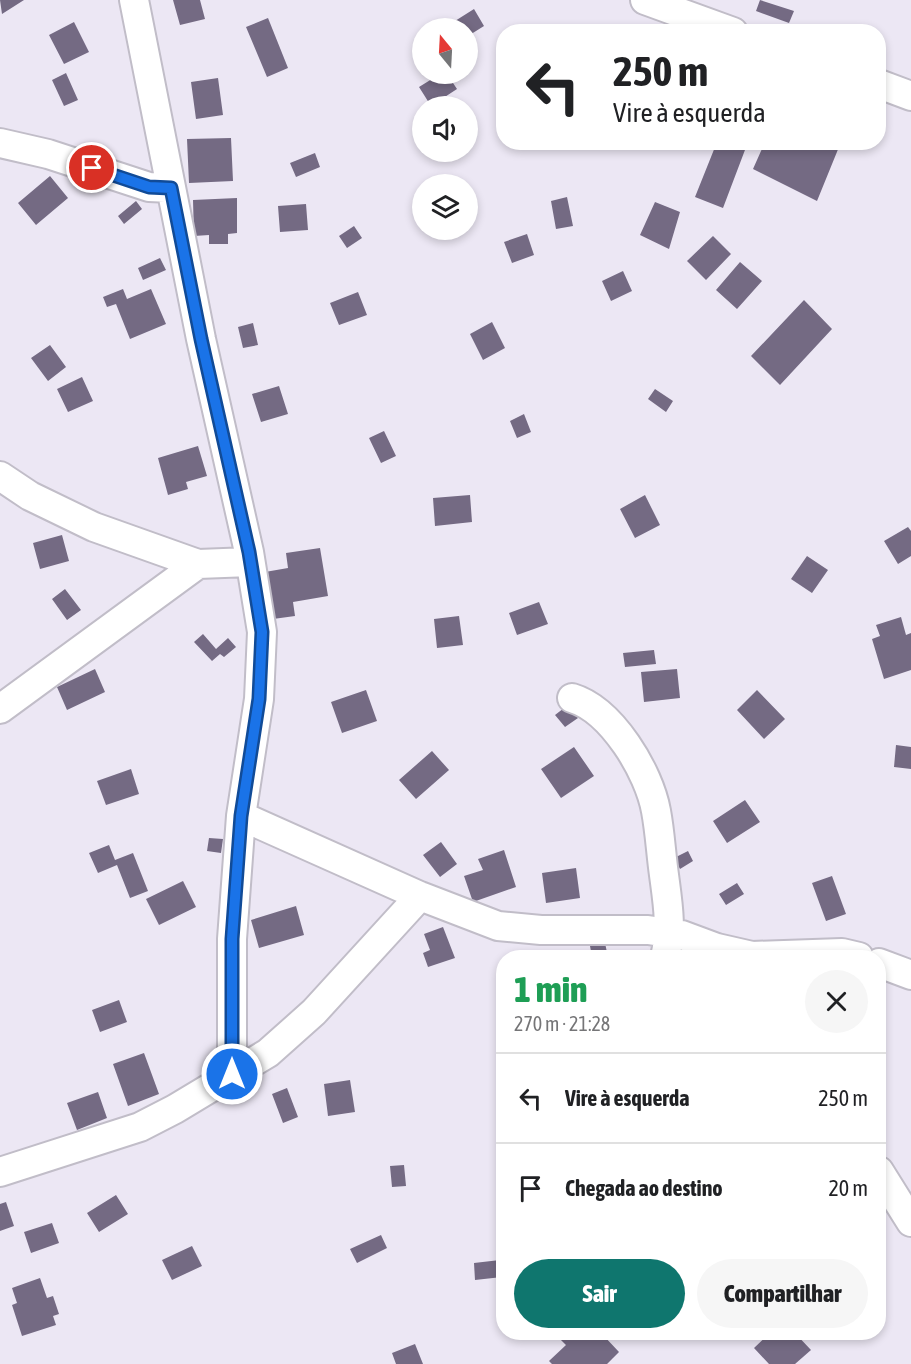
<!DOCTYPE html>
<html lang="pt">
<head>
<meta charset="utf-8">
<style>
	body { margin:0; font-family:"Asap Condensed",sans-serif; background:#f6f6f6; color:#202124; height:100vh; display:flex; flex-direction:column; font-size:22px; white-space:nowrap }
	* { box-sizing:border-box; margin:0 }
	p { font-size:20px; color:#757577 }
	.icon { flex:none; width:33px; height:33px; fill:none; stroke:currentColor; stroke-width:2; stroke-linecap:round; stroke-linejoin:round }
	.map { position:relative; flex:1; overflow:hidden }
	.side { position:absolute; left:496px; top:950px; width:390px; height:390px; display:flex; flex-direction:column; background:#fff; border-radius:24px; box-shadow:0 3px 9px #0003 }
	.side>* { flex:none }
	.top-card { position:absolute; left:496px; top:24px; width:390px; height:126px; border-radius:24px; box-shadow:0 3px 9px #0003; background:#fff; color:#202124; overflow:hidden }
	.needle { width:39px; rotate:342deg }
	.fabs { position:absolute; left:412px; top:18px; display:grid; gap:12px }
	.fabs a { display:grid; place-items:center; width:66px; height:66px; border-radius:50%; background:#fff; box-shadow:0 3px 9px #0003; font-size:30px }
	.pin { position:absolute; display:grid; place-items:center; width:51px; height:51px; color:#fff; margin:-26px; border:3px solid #fff; border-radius:50%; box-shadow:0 2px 6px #0007 }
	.me { position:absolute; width:66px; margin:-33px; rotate:0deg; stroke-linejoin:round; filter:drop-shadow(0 0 4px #0008) }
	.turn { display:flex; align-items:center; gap:21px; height:126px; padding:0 18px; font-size:27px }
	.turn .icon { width:78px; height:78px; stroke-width:2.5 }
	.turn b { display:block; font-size:42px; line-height:51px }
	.round { display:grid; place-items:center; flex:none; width:63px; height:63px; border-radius:32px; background:#f6f6f6 }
	.summary { display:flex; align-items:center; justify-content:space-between; height:102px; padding:0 18px }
	h1 { font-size:36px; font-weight:800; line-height:45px; color:#1e9e55 }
	.action { display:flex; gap:12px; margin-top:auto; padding:12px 18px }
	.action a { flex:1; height:69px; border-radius:36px; background:#0f766e; color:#fff; font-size:24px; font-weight:800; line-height:69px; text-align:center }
	.action a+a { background:#f6f6f6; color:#202124 }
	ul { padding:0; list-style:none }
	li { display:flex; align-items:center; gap:18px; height:90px; padding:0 18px; border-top:2px solid #e0e0e0 }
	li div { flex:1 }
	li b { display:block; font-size:22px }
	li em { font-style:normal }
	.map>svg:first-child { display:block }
</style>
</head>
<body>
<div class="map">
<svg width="911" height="1364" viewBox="0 0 911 1364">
	<rect width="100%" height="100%" fill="#ece7f4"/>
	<path fill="#746a83" d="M0,0H24L2,14Z
		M173,0H200L205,19L180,25Z
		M760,0L794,11L789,23L756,11Z
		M474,9L484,26L468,36V28H459L455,21Z
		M268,18L288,68L267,77L246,27Z
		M74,22L89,52L64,64L49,35Z
		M66,73L78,100L64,106L52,80Z
		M440,74H447L457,89L431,106L419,87Z
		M218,78L223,115L196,119L191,82Z
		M231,138L233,181L189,183L187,139Z
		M717,142H748L723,208L695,197Z
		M765,142H841L817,201L753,169Z
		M315,153L320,167L296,177L290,163Z
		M50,176L68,198L36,225L18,203Z
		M567,197L573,226L556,229L551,201Z
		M237,198V233L228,234V244H209V235L194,236L193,200Z
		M136,201L142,209L124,224L118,216Z
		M655,202L680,212L669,249L640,235Z
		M306,204L308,230L280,232L278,206Z
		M354,226L362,238L347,248L339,236Z
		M527,234L534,255L512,263L504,242Z
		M713,236L731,254L706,280L687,261Z
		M160,258L166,270L143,280L138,268Z
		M740,262L762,281L737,309L716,290Z
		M623,271L632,291L611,301L602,281Z
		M123,289L127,299L151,289L166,324L130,339L116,304L107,307L103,297Z
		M358,292L367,315L339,325L330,303Z
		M804,300L832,329L780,385L751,356Z
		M492,322L505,348L483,360L470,334Z
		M253,323L258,345L243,348L238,327Z
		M50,345L66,367L48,381L31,358Z
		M82,377L93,401L68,412L57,389Z
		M279,386L288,414L261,422L252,394Z
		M655,389L673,401L666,412L648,399Z
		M524,414L531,432L517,438L510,421Z
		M384,431L396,456L381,463L369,438Z
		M198,446L207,476L186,482L188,489L168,495L158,458Z
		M470,495L472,522L435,526L433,498Z
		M645,495L660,525L635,538L620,509Z
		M908,527L911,531V556L898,564L884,541Z
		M62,535L69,561L40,569L33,543Z
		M320,548L328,596L293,602L295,616L273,619L265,572L288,568L286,553Z
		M807,556L828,570L812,593L791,579Z
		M65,589L81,610L67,620L52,599Z
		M539,602L548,624L517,635L509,613Z
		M459,616L463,645L437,648L434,619Z
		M901,617L906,635L911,633V670L884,679L872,639L880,636L876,625Z
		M203,634L216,649L228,638L236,647L224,657L220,654L212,661L194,642Z
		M654,650L656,664L625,667L623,653Z
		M95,669L105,692L67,710L57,687Z
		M677,669L680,698L644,702L641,672Z
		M366,690L377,721L342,733L331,702Z
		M757,690L785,719L764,739L737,710Z
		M568,705L578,718L565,727L555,715Z
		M896,745L911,747V769L894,767Z
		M574,747L594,776L561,798L541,769Z
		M432,751L449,770L416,799L399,780Z
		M131,769L139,794L106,805L97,781Z
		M745,800L760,822L727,843L713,821Z
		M209,838L223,839L221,853L207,851Z
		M441,842L457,864L440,877L423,855Z
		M109,845L115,860L133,853L148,891L130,898L117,865L98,873L89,853Z
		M504,850L516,887L473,902L464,876L483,870L478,859Z
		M688,851L693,861L680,869L674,858Z
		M576,868L580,898L546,903L542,873Z
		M832,876L846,914L826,921L812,883Z
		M183,881L196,907L159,925L146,899Z
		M737,883L744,894L726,905L719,894Z
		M296,906L304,935L259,948L251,920Z
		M443,927L455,958L428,967L423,953L430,950L424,934Z
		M605,943L608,957H592L590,946Z
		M119,1000L127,1022L100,1032L92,1010Z
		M144,1053L159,1094L128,1106L113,1064Z
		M350,1080L355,1112L328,1116L324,1084Z
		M287,1088L298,1117L283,1123L272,1094Z
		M98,1092L107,1118L77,1130L67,1103Z
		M404,1165L406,1186L392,1187L390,1166Z
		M116,1195L128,1214L99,1232L87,1213Z
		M6,1202L14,1226L0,1231V1204Z
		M52,1223L59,1243L31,1253L24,1232Z
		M381,1235L387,1248L357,1263L350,1249Z
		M192,1246L202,1266L172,1280L162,1260Z
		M500,1260L502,1277L475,1280L474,1263Z
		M40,1278L47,1298L53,1296L59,1314L53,1316L56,1325L22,1336L12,1305L17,1303L12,1288Z
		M553,1332H607L603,1335L619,1352L607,1364H552L549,1361L566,1345Z
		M771,1332H794L811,1350L795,1364H769L754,1348Z
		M415,1344L423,1364H396L392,1353Z"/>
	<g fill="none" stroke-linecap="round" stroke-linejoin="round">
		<defs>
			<path id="street" d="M134,0L201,339L249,552L262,632L259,699L241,816L232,939V1074
				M645,0L733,32
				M879,84L911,96
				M0,143L48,154L149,187L171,188
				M0,476L30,496L94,527L198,564L250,562
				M572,698C612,710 649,772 656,811C660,832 661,854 664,875C668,905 672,928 665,957
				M0,709L198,564
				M241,816L420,896L498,926L541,930H648L682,935L717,948L752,956L842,953L859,957
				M879,963L911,975
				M879,1171L911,1222
				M0,1172L140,1127L175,1109L268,1053L314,1012L420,896"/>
		</defs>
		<use href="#street" stroke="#c1bdc8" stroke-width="32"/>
		<use href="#street" stroke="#fff" stroke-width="28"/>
	</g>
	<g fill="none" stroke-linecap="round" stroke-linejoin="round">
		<defs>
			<path id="route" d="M92,168L149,187L171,188L201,339L249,552L262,632L259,699L241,816L232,939V1074"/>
		</defs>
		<use href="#route" stroke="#114b97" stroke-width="15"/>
		<use href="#route" stroke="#1a73e8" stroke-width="10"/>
	</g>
</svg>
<div class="fabs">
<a><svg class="needle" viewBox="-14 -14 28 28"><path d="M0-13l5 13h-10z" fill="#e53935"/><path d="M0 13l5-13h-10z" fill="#757577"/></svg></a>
<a><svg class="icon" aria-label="sound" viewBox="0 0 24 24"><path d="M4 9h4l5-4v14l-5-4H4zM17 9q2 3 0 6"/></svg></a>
<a><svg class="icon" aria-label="layers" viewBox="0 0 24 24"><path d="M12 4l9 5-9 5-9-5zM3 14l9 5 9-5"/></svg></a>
</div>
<div class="pin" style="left:92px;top:168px;background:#d93025"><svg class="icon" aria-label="arrive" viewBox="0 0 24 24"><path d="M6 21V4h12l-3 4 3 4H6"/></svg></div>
<svg class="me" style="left:232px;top:1074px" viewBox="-20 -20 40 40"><circle r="17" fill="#1a73e8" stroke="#fff" stroke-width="3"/><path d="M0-11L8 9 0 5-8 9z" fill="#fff"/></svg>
<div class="top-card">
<div class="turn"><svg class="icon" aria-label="left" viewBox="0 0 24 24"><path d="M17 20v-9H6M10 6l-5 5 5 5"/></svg><div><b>250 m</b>Vire à esquerda</div></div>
</div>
<section class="side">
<div class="summary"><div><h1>1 min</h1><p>270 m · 21:28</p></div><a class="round"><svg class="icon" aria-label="close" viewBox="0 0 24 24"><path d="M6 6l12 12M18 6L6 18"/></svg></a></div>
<ul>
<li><svg class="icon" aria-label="left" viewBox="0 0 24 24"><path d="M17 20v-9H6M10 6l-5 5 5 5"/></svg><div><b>Vire à esquerda</b></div><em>250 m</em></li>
<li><svg class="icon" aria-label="arrive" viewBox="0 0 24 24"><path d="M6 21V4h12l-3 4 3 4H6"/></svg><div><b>Chegada ao destino</b></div><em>20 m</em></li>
</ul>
<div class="action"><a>Sair</a><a>Compartilhar</a></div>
</section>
</div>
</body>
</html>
